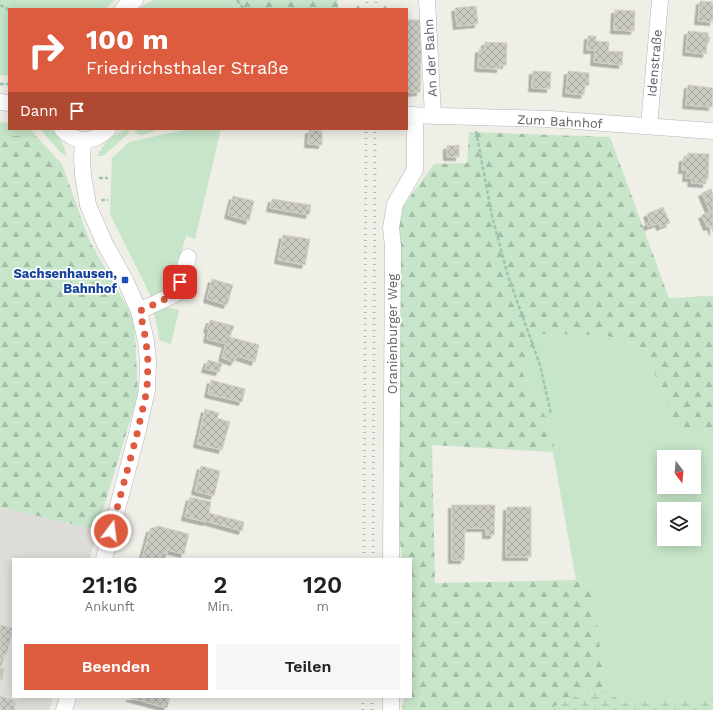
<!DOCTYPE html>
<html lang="de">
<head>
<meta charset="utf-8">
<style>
	body { margin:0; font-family:"Work Sans",sans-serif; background:#f6f6f6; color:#222; height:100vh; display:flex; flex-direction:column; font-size:15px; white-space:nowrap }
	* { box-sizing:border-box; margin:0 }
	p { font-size:13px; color:#767676 }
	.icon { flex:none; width:22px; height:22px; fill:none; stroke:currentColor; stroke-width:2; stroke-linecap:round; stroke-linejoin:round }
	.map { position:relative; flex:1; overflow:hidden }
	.sheet { position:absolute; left:12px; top:558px; width:400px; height:140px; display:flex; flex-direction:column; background:#fff; border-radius:0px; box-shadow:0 2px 10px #0003 }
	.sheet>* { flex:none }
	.top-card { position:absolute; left:8px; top:8px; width:400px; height:122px; border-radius:0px; box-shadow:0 2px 10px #0003; background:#dd5c3f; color:#fff; overflow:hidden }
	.needle { width:26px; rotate:164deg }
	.fabs { position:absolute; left:657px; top:450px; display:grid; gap:8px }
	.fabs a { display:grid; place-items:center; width:44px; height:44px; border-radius:0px; background:#fff; box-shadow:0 2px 10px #0003; font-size:20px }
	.pin { position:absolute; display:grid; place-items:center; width:34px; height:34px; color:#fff; margin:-17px; border-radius:8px; box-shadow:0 2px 6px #0006 }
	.me { position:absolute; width:44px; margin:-22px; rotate:15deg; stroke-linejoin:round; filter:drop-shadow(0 0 3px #0008) }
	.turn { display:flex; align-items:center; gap:14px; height:84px; padding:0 12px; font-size:18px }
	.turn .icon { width:52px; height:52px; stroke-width:2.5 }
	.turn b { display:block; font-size:28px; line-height:34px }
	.then { display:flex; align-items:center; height:38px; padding:0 12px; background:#0003; gap:8px; font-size:15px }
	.eta { display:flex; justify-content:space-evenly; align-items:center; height:68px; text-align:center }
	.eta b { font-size:24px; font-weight:600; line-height:28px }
	.primary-button { display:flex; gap:8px; margin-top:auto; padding:8px 12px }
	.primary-button a { flex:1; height:46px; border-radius:0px; background:#dd5c3f; color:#fff; font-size:16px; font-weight:600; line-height:46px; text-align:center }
	.primary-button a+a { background:#f6f6f6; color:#222 }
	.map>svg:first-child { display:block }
</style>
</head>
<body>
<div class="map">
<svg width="713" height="710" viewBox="0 0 713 710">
	<defs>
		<pattern id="forest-firs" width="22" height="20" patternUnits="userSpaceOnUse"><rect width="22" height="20" fill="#c6e5c9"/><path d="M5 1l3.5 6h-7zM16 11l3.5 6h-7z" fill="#a4bda7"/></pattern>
		<pattern id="wetland-marsh" width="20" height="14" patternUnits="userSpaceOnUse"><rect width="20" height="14" fill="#c6e5c9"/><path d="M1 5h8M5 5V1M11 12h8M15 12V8" fill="none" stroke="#a4bda7"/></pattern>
		<pattern id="building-cross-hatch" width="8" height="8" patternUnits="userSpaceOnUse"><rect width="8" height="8" fill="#cbcac3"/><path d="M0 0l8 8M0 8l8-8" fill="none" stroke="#a8a7a2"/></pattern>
		<filter id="shadow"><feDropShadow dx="-3.5" dy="3.5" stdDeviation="0" flood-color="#0004"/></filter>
	</defs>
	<rect width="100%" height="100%" fill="#efeee7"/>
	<path fill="#deddd9" d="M0,507L97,530L90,559H13V697H53L49,710H0Z"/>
	<path fill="#c6e5c9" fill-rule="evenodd" d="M0,0H115L105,9H9V76L0,75Z
		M153,0H230L236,9H137Z
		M0,122L9,123V129H31L36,136H0Z
		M40,129H52C61,139 63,143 67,156L61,153Z
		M129,129L128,134L103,156H97C105,141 113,134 129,129Z
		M135,129H158C151,132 144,137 137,134L135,131Z
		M191,129H221L195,239L186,236L172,286L152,299L110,214L112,158L129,142L175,132Z
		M163,306L179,310L171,344L159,340L158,330L153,310Z
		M538,334L605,335L645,349L677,431L713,433V698L625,703L606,691L598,634L594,589L576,580L553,452L555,435L522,372ZM664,457H694V487H664ZM664,509H694V539H664Z"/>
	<path fill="url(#forest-firs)" d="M230,0H338V9H237Z
		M469,132L610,137L669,298L713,296V433L677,431L645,349L605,335L538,334L522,372L555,435L553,452L432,445L435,583L576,580L594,589L598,634L606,691L583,693L547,710H402L404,697H411V559H402L398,522L394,219L434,164L467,163Z
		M0,136H36L62,164L89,240L134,319L138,394L97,530L0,507Z"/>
	<path fill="url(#wetland-marsh)" d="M606,691L625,703L713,698V710H547L583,693Z"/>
	<path fill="url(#building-cross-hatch)" stroke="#d4d1c6" filter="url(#shadow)" d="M700,1L713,2V22L698,21Z
		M476,6L478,24L457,26L455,8Z
		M615,10L635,11L634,31L614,30Z
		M407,20H420L421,49L423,51V55L421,56L420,92H416L412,93L407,92Z
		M688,31L708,33V36L710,38L709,42L707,44L706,54L686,52Z
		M588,36H596V41L609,42L608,51L623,52L622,65L594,62L595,50H587Z
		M485,42L507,43L506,65H500V69L478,68L479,49L485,50Z
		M533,71L551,72L550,89L532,88Z
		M568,71L589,73V85H585L584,95L566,93Z
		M688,85L713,88L712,107L686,105Z
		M309,130L322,131V145L308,144Z
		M459,145V157H447V146Z
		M688,153L709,154L708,179H706V184L691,183L692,178H686L687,170H682L683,158H687Z
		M711,189L713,195V232L711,226L707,227L702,215L710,212L702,193Z
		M233,196L254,201L249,221L228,215Z
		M272,199L311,205L309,215L270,208Z
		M663,207L670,223L660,227L659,223L648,227L647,223L650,222L647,214Z
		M283,235L310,239L305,265L278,260Z
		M212,279L233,285L227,305L207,299Z
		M210,320L234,326L230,337L259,345L255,362L237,356L234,362L222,358L226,344L207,339L209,330L207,329Z
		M208,360L222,364L219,372L205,369Z
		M211,380L245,389L242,402L208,394Z
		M205,409L219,413L217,418L230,422L222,450L197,444Z
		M201,466L220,471L214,496L195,491Z
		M190,497L211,502L209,513L244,522L242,531L206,521V522L185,517Z
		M452,505H495L494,535H486V528H465L464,560H452Z
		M507,507H531V557H506Z
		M158,526L189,534L184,554L168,550L165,559H142L150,529Z
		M0,625L13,628L7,654H5L1,668L4,669L2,680L0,679Z
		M0,696L13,700L16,705L14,706L16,710H0Z
		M130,697H170L167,708L130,698Z"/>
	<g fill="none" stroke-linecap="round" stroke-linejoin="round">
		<defs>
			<path id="minor" d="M427,0L433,116
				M123,9L128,4L135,0
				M0,102L9,103
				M407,115L549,119L713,131
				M649,126L660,0
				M62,129C76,144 94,143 108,129
				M83,140L82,159L83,175L88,205L105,244L125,280L139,311L146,341L148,362L147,390L137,434L104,559
				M139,311L176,294L188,257
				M391,559L393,246L391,228L395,204L415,170V115
				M391,697V710
				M64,710L68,697"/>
		</defs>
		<use href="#minor" stroke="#b4b6ba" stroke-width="17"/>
		<path stroke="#9fc6ae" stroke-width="2.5" stroke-dasharray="4 2" stroke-linecap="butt" d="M237,0L244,9
			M0,5L9,10
			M385,6V9
			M358,9V6
			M0,84H9
			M476,131L492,216L508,276L540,365L551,414
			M99,178H108
			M101,200H108"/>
		<use href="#minor" stroke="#fff" stroke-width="16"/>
		<path stroke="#b5b5b6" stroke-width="3" stroke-dasharray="1 5" stroke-linecap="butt" d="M367,9V0
			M376,9V0
			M364,559L366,129
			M373,559L375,129
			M363,710V697
			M372,710V697"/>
	</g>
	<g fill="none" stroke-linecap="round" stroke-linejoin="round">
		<path stroke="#dd5c3f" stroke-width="7" stroke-dasharray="0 12.6" d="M111,531L137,434L147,390L148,362L146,341L140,311L176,294L180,282"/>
	</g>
	<rect fill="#1a4fb4" stroke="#fff" stroke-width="1.5" x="121" y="276" width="8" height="8" rx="2"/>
	<g text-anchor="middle" stroke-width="3.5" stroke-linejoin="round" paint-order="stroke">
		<g font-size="13" fill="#5e6166" stroke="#fff">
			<text transform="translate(430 58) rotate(-93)" y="5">An der Bahn</text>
			<text transform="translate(654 63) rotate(-85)" y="5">Idenstraße</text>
			<text transform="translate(560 121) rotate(3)" y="5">Zum Bahnhof</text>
			<text transform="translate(392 334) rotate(-90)" y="5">Oranienburger Weg</text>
		</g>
		<g font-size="13" font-weight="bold" fill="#164399" stroke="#fff" text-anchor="end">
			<text x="117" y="278">Sachsenhausen,<tspan x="117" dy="15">Bahnhof</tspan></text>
		</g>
	</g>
</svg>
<div class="fabs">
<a><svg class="needle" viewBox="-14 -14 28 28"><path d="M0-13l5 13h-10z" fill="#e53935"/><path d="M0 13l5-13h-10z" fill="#767676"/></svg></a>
<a><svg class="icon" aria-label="layers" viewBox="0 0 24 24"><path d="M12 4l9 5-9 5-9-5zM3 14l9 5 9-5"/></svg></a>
</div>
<div class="pin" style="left:180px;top:282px;background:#d93025"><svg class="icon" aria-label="arrive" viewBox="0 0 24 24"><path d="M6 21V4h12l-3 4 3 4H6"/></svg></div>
<svg class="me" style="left:111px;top:531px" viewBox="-20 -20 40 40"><circle r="17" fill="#dd5c3f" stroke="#fff" stroke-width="3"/><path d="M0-11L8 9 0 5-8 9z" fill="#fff"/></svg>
<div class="top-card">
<div class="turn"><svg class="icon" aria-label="right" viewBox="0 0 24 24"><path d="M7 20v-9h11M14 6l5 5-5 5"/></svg><div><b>100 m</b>Friedrichsthaler Straße</div></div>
<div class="then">Dann<svg class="icon" aria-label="arrive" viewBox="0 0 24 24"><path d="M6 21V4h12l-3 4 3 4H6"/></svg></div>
</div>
<section class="sheet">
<div class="eta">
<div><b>21:16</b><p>Ankunft</p></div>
<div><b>2</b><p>Min.</p></div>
<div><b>120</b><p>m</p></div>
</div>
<div class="primary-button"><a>Beenden</a><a>Teilen</a></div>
</section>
</div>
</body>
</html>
